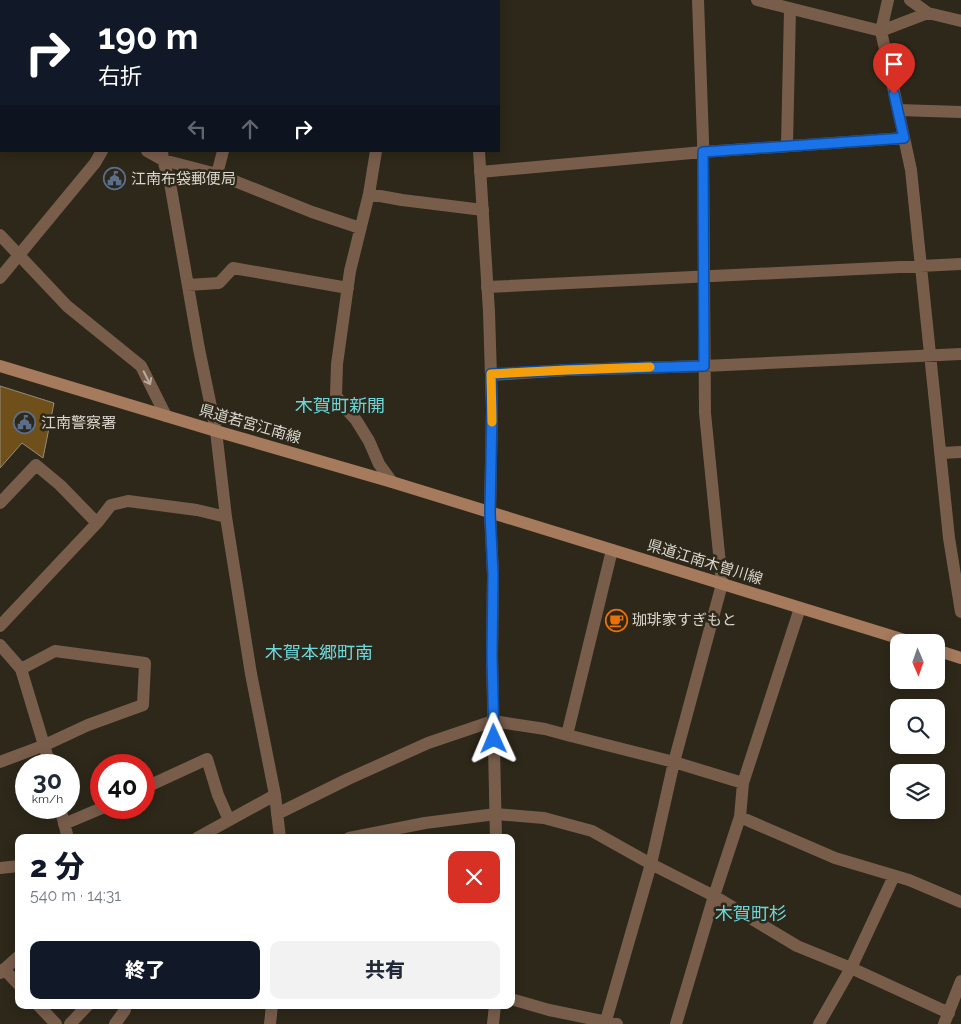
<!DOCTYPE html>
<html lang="ja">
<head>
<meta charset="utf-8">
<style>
	body { margin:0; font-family:Raleway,"Noto Sans JP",sans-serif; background:#f2f2f3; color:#1f2937; height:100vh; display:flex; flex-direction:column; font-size:19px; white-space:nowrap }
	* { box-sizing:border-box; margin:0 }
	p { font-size:16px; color:#747a83 }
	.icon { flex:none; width:28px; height:28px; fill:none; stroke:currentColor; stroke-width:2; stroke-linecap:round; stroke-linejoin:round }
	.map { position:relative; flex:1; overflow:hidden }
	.sheet { position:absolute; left:15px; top:834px; width:500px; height:175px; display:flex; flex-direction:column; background:#fff; border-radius:10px; box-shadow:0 2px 12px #0003 }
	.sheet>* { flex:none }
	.banner { position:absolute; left:0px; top:0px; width:500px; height:152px; box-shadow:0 2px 12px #0003; background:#111827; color:#fff; overflow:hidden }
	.needle { width:32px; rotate:178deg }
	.fabs { position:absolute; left:890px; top:634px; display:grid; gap:10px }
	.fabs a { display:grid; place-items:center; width:55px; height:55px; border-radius:10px; background:#fff; box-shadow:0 2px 12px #0003; font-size:25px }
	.speed { position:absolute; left:15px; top:754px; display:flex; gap:10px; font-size:25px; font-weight:700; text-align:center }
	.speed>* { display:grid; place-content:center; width:65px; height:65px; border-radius:50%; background:#fff; box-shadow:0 2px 12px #0003; line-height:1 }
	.speed small { font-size:12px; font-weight:400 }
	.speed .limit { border:8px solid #d22; background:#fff; color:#111 }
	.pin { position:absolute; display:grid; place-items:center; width:42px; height:42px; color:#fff; margin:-51px -21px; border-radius:50% 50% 50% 0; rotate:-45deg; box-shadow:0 0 5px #0007 }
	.pin .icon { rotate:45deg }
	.me { position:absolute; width:55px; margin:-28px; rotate:359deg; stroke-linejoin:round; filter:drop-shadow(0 0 4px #0008) }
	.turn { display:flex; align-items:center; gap:18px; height:105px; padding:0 15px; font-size:22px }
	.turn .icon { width:65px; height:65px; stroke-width:2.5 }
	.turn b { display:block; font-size:35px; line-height:42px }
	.lanes { display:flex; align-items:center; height:48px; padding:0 15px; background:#0003; justify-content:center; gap:25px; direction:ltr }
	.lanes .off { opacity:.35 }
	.round { display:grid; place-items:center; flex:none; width:52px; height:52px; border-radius:10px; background:#f2f2f3 }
	.headline { display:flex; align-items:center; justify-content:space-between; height:85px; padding:0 15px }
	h1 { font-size:30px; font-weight:800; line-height:38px; color:#111827 }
	.primary-button { display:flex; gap:10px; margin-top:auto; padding:10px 15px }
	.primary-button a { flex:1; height:58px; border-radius:10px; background:#111827; color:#fff; font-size:20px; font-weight:800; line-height:58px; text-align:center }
	.primary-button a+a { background:#f2f2f3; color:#1f2937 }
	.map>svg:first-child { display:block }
</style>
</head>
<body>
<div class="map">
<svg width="961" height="1024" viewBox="0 0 961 1024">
	<rect width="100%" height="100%" fill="#2d2819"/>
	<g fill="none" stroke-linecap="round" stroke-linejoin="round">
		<path stroke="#031c29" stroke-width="22" d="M307,1L309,0
			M0,68L1,67"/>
	</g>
	<path fill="#6f501a" stroke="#968b7c" d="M0,386L54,403L43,458L22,443L0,468Z"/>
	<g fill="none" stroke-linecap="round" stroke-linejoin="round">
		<path stroke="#785d4b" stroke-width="12" d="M757,0L881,31L928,13
			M888,0L881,31L911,170L949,538L961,612
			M910,0L928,13L961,21
			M153,1V0
			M898,110L961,112
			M787,145L790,9
			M147,151L163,160L217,174L312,212L360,228
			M162,151L163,160L170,183L199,349L216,431L226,517L251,674L275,795L280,838
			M376,151L369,194L350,271L337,364L336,395L344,407L356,420L369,441L379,464L392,482
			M480,172L703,152L904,138
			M217,174L223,151
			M369,194L402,200L483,210
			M0,235L67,306L141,366L166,416
			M188,285L219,283L233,268L348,288
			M487,287L961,264
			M491,375L567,370L704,366L961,354
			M941,453L961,452
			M0,503L36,465L60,485L97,523L0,626
			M97,523L111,505L128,501L197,510L226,517
			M0,645L21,669L50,765
			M567,735L612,550
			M0,762L45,745L88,725L143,705L145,663L55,651L21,669
			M144,788L207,759L218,795L229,820
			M60,808L68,838
			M277,814L348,779L428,743L493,721L545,729L567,735L674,762L743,783
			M740,817L835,858L909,880L961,902
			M64,824L102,808
			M197,838L275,795
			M349,838L425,823L496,814L544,818L592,831L651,864L714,896L797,946L851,968L949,1013
			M0,868L19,866
			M4,969L19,985
			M0,973L19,956
			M511,999L549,1010L617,1024
			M38,1005L56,1024
			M70,1024L88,1005
			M115,1024L125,1010
			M270,1024L272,1005
			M605,1024L651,864L674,762L722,584L705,413L703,140L698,0
			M676,1024L714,896L740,817L743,783L800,608
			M819,1024L851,968L894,876
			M944,1024L961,981"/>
		<path stroke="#785d4b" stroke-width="12" d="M466,0V1
			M372,1L374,0
			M479,151L489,312L492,409L490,513L493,575L492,657L496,838
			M0,278L95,163L102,151
			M493,1024L495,1005"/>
		<path stroke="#a57a5d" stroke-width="12" d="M0,366L216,431L392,482L911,642
			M936,650L961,658"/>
	</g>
	<defs><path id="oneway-shaft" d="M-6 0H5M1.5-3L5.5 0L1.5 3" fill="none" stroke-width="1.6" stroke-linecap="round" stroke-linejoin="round" transform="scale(1.25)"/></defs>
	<use stroke="#b8aca0" href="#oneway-shaft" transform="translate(147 378) rotate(63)"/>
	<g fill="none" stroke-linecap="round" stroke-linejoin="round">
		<defs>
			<path id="route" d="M494,739L492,656L493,575L490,513L492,409L491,374L567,370L704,366L703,152L904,138L894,94"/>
		</defs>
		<use href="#route" stroke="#114b97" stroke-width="12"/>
		<use href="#route" stroke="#1a73e8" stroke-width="9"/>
		<path stroke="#f59e0b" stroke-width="9" d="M492,422L491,374L567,370L650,367"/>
	</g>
	<defs>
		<symbol id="civic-ring" viewBox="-11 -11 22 22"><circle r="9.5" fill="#2d2819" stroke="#5c6f8a" stroke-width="1.5"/><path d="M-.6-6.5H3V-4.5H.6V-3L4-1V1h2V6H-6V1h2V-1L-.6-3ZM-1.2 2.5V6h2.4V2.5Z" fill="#5c6f8a"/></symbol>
		<symbol id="cafe-ring" viewBox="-11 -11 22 22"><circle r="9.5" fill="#2d2819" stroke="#e8710a" stroke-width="1.5"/><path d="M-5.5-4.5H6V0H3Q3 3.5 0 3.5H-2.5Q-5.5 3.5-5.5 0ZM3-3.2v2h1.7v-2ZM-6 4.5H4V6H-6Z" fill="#e8710a"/></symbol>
	</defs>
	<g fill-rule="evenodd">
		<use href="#civic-ring" x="102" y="166" width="25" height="25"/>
		<use href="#civic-ring" x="12" y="410" width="25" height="25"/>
		<use href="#cafe-ring" x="604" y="608" width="25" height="25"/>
	</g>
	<g text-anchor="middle" stroke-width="5" stroke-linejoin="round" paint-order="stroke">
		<g font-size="15" fill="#dad6cd" stroke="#2d2819" text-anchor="start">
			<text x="131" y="184">江南布袋郵便局</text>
			<text x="41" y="428">江南警察署</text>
			<text x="632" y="625">珈琲家すぎもと</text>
		</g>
		<g font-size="15" fill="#dad6cd" stroke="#2d2819">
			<text transform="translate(250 424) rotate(16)" y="5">県道若宮江南線</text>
			<text transform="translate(705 562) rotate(17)" y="5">県道江南木曽川線</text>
		</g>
		<g font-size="18" fill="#6bd8dc" stroke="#2d2819">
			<text x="340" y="412">木賀町新開</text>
			<text x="319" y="659">木賀本郷町南</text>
			<text x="751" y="920">木賀町杉</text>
		</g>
	</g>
</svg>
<div class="fabs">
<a><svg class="needle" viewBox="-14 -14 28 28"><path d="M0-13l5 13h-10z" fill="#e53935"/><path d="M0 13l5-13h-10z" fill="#747a83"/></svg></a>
<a><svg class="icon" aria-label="search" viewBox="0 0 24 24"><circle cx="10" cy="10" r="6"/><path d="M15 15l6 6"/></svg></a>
<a><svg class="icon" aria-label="layers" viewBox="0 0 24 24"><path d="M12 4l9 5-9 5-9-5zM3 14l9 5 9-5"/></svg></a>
</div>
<div class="speed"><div>30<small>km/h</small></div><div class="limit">40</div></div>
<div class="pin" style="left:894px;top:94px;background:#d93025"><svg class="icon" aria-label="arrive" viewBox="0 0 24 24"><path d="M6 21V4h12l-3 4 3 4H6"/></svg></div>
<svg class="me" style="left:494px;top:739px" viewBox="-20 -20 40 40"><path d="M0-17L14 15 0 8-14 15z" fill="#1a73e8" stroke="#fff" stroke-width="4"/></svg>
<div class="banner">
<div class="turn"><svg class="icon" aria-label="right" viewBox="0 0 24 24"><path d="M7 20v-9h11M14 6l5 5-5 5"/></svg><div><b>190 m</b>右折</div></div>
<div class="lanes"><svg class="icon off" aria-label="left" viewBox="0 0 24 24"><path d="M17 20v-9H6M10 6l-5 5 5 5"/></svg><svg class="icon off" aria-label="ahead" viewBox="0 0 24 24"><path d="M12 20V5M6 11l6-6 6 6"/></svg><svg class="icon" aria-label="right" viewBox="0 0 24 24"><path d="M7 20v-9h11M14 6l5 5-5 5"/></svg></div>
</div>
<section class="sheet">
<div class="headline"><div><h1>2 分</h1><p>540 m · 14:31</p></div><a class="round" style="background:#d93025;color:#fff"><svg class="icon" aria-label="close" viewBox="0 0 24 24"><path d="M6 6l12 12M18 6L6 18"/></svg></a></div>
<div class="primary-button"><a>終了</a><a>共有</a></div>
</section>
</div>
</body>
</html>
